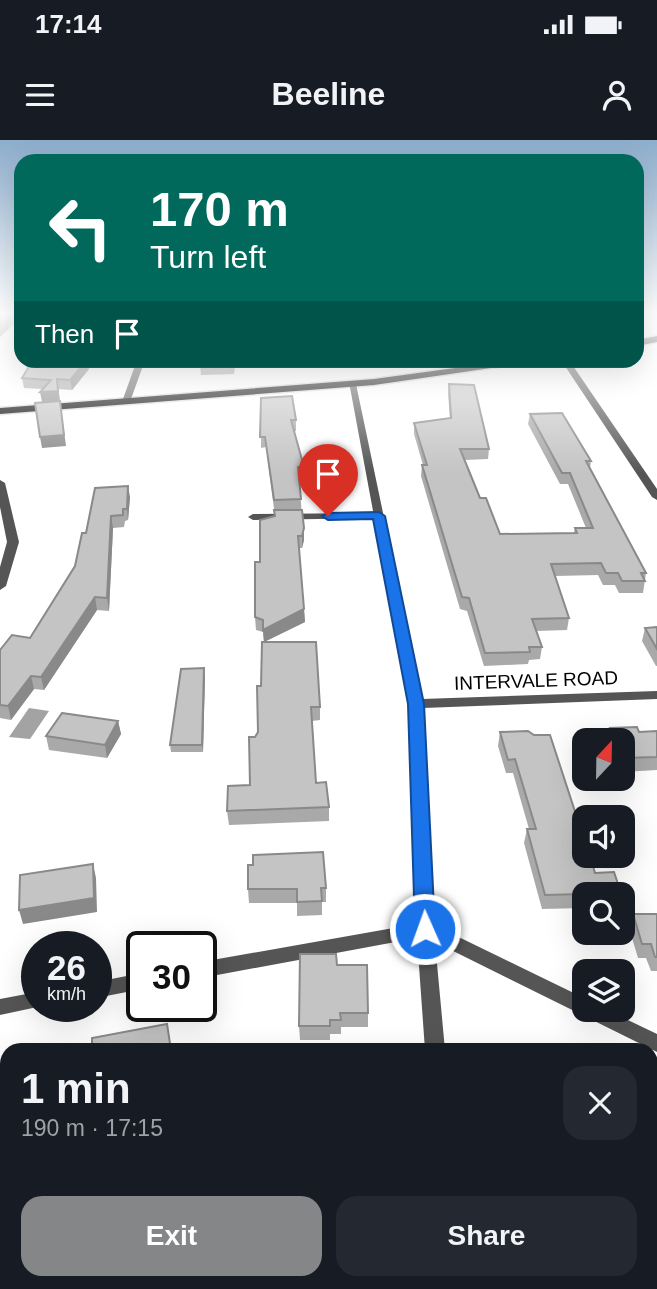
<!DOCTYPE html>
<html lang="en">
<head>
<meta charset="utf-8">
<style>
	body { margin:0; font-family:Helvetica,sans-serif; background:#242831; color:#f1f3f6; height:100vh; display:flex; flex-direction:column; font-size:26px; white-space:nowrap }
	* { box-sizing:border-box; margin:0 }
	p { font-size:23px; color:#9ea1a6 }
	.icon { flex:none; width:38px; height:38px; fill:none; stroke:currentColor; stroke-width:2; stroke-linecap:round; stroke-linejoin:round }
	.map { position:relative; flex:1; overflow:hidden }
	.side { position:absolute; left:0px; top:903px; width:658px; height:247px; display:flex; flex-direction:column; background:#171b24; border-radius:21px 21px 0 0; box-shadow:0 7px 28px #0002 }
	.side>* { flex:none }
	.guide { position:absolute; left:14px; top:14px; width:630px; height:214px; border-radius:21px; box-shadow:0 7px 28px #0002; background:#00695c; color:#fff; overflow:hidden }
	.needle { width:46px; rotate:22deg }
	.buttons { position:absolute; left:572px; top:588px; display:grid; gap:14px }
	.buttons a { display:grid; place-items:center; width:63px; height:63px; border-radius:14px; background:#171b24; box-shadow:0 7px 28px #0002; font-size:35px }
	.speed { position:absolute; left:21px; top:791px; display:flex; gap:14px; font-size:35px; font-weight:700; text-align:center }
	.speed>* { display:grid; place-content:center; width:91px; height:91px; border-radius:50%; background:#171b24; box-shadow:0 7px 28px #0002; line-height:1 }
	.speed small { font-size:18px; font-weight:400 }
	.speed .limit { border:4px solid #111; border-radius:10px; background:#fff; color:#111 }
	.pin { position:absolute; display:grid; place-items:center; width:60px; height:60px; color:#fff; margin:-72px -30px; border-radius:50% 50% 50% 0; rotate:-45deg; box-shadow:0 0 7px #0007 }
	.pin .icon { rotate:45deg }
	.me { position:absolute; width:77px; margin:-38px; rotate:358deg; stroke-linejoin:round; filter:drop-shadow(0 0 5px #0008) }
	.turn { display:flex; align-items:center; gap:24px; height:147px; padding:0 21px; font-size:32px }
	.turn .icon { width:91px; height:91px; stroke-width:2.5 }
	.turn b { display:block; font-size:49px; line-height:60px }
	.then { display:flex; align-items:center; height:66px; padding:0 21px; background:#0003; gap:14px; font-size:26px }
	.round { display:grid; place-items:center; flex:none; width:74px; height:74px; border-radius:21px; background:#242831 }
	.head { display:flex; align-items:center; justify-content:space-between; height:119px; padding:0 21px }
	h1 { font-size:42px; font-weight:800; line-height:52px }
	.action { display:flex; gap:14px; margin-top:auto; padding:14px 21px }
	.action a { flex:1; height:80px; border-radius:21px; background:#858687; color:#fff; font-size:28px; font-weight:800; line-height:80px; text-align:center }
	.action a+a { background:#242831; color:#f1f3f6 }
	.status { display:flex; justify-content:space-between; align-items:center; height:49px; padding:0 35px; background:#171b24; direction:ltr }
	.status svg { height:19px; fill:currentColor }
	header { display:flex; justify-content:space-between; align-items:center; height:91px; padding:0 21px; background:#171b24; font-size:32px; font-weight:800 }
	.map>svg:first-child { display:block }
</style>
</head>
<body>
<div class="status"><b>17:14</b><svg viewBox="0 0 49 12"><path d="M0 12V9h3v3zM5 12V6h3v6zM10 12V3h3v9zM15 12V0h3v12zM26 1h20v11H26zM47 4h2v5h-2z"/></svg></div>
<header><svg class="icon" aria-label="menu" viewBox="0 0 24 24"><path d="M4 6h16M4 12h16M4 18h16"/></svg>Beeline<svg class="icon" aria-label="person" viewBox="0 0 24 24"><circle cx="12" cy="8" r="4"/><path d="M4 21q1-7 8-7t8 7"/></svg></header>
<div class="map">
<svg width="657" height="1149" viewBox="0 0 657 1149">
	<rect width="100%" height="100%" fill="#fff"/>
	<path fill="#a3a3a3" d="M29,568L49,571L30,599L9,597Z"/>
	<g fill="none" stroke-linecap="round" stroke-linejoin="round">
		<defs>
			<path id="primary" d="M657,196V202L637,206V200Z
				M514,220H546L374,245L0,274V268L374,239Z"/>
		</defs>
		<use href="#primary" stroke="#dbdbdb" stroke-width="3"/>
		<path fill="#555" fill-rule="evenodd" d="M379,373L383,374V378L253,380L248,377L253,374Z"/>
		<path fill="#555" fill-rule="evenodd" d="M137,220H145L131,259L124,261L123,259Z
			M561,220H569L657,349V360L652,357Z
			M349,242L356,244L422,559L657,551V559L423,568L434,785L584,858V870H607L657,894V912L435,802L445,910H425L417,798L201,838V822L416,784L409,564Z
			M0,340L5,343L19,402L6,446L0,450V427L7,402L0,367Z
			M142,833V849L96,858V842Z
			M37,852V866H42L0,875V859Z
			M442,1143H466V1149H442Z"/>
		<use href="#primary" fill="#000" fill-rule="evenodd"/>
	</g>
	<path fill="#a9a9a9" d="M0,172H21V183H15Z
		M236,220L234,234L201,235L200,225Z
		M89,229L72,250L58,249L60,261L42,262L43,249L24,248L22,238Z
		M449,244L489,309L488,319L464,320L480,358L500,394L574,393L575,388H586L568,344H560L528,284L530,274L591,321L590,328L646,433L643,453H619L615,445H603L598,435L555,436L569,478L567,490L536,491L542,507L540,519L529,520L528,524L484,526L467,471L460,469L421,336L422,325H423L414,294V283L450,278L448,254Z
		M261,258L296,280V291H294L304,327V338L299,339L304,400L302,408H299L305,482L264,502L320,567V580L312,581L316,643L329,667V681L229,685L227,671L250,645L255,597L258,592L264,502L263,492L256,490L255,477L260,422L275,376L266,307L261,308Z
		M130,357L128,380L125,381L124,387L113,388L109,471L97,470L44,550L34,549L11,580L0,578V510L30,498L75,426L86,393Z
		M657,487V526H656L642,501L645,488Z
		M205,535L203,612H171L170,605Z
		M118,581L121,594L107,618L49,610L46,596Z
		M610,588L639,592L657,591V630L623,632V600H607Z
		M500,592L595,733L621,754H584V768L542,769L524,703L527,689H529L513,633H506L498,606Z
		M326,748V762H322V775L297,776V763H249L248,749Z
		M633,774H657V831H651L646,818H638L629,788Z
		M337,825L368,873V887H341V894H330V900H300L299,886Z
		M651,1051H657V1084L651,1085Z
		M509,1143H583L584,1149H509Z"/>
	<path fill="#898989" d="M14,174L15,183L0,197V186Z
		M87,220H88L89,229L72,250L70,240Z
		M57,239L60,261L42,262L40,252Z
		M60,261L66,306L42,308L40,297Z
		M128,346L130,357L128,380L127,369Z
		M111,376L113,388L109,471L107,458Z
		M304,388V400L302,408V396Z
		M95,457L97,470L44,550L41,537Z
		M304,469L305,482L264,502L263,490Z
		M204,528L205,535L203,612L202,605Z
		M31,536L34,549L11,580L8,566Z
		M118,581L121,594L107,618L105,605Z
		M93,724L96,738L97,772L23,784L19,770Z"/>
	<path fill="#c4c4c4" stroke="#898989" stroke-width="2" d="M0,172H21V174H14L0,186Z
		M33,220H87L70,240L57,239L58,251L40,252L51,240L22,238Z
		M202,220H234L233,224L200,225Z
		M449,244L474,245L489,309H460L480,358H486L500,394L577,393L575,388H593L570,333H562L530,274L562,273L591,321H586L646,433H641L645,441H622L618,433H606L601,423L551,424L569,478L532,479L542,507H529L530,512L485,513L469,458L462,457L422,325H427L414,283L451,278Z
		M292,256L296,280H291L304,327H298L301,359L274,360L265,297H260L261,258Z
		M60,261L64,295L40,297L35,263Z
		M128,346L127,369H123V375L111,376L107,458L95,457L41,537L31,536L8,566L0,565V510L12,495L30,498L75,426L82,393H86L95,348Z
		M274,370H302L304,388L302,396H298L304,469L263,490V480L255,477V422H260V380L275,376Z
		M657,487V509L645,488Z
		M262,502H316L320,567H311L316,643L326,642L329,667L227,671L228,646L250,645L249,597H255L258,592L257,546H261Z
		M204,528L202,605H170L181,529Z
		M62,573L118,581L105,605L46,596Z
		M637,587L639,592L657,591V617L623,618V600H615L610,588Z
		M528,591L534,595H550L584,699V716H590L595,733L614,732L621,753L545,755L527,689H536L515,619L508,620L500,592Z
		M323,712L326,748H321L322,761L297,762V749H248V725H253V715Z
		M93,724L94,758L19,770L20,735Z
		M633,774H657V817H655L651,804H642Z
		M300,814H336L337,825H367L368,873H340L341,880H330V886H299Z
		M167,884L171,910H92V898Z
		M555,907L557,910H540Z
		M651,1051H657V1078H651Z
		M513,1143H583L584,1149H517L516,1146H513Z"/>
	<linearGradient id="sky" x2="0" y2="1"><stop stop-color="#8cadcc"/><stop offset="0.52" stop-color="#fff"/><stop offset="1" stop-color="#fff" stop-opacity="0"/></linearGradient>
	<rect width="657" height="333" fill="url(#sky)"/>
	<path fill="#1a73e8" stroke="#114b97" stroke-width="2" d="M379,372L385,376L424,564L435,789L432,795H418L415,789L408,564L373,379L328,380L322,376L328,373Z"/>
	<g text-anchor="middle" stroke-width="5" stroke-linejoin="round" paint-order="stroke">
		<g font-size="19" fill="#000" stroke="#fff">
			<text transform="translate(536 540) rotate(-2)" y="7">INTERVALE ROAD</text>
		</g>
	</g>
</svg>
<div class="buttons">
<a><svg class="needle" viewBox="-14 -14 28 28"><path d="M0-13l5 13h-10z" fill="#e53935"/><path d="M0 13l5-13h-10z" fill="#9ea1a6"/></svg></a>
<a><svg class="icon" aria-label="sound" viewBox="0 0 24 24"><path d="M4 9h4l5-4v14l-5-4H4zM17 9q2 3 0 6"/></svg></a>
<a><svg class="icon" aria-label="search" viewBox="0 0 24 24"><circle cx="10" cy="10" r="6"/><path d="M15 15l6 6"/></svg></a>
<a><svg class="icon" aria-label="layers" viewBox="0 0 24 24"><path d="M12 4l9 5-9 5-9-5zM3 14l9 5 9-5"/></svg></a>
</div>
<div class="speed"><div>26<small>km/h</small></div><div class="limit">30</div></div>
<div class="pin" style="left:328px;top:376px;background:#d93025"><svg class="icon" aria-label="arrive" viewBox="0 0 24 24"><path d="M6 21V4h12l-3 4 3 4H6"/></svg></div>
<svg class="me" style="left:425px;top:789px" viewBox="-20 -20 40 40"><circle r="17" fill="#1a73e8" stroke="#fff" stroke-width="3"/><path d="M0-11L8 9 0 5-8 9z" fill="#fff"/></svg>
<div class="guide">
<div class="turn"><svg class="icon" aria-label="left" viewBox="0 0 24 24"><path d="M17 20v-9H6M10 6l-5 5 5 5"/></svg><div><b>170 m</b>Turn left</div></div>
<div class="then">Then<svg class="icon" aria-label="arrive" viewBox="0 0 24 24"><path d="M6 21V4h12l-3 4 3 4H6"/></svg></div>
</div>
<section class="side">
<div class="head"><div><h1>1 min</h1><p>190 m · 17:15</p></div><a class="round"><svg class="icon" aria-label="close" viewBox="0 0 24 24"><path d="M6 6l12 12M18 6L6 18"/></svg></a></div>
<div class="action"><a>Exit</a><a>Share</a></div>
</section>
</div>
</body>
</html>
